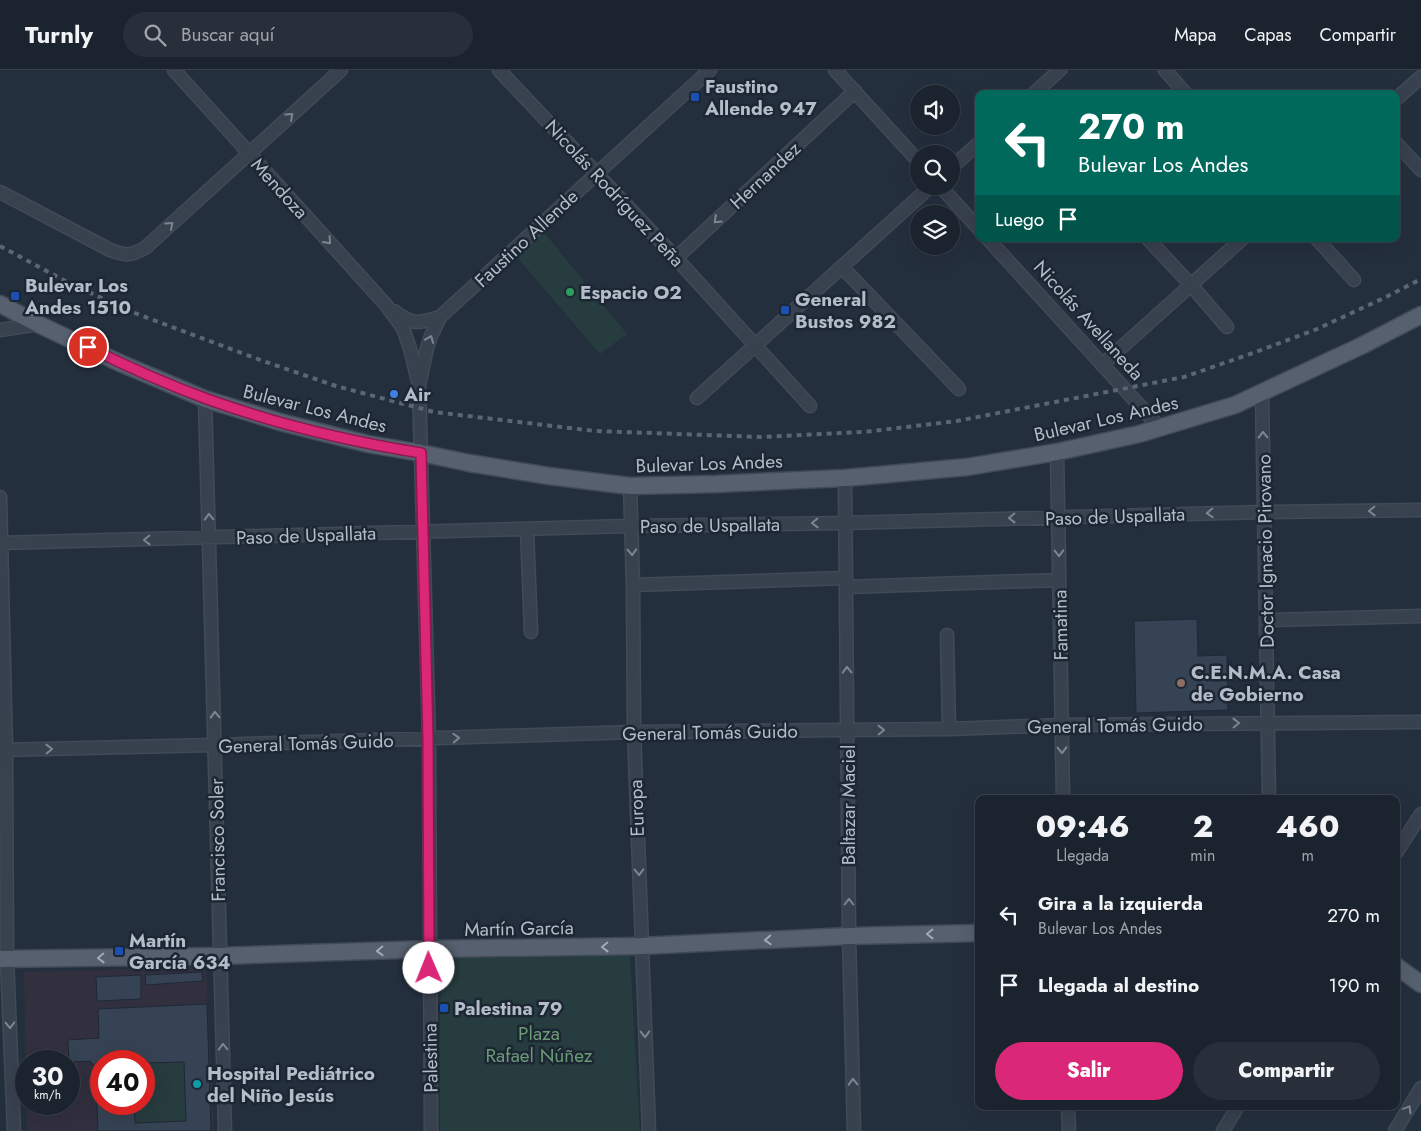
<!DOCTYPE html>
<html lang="es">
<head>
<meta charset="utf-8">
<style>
	body { margin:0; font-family:Jost,sans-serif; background:#282f3a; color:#f1f3f6; height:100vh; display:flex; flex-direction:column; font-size:19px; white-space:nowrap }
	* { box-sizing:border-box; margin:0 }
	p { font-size:16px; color:#a0a4aa }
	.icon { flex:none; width:28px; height:28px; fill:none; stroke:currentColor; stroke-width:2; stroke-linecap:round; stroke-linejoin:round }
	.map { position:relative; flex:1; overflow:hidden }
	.sheet { position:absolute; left:975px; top:725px; width:425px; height:315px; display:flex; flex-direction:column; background:#1b232e; border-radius:10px; box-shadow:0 5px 20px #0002,0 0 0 1px #39404a }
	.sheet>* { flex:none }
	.hud { position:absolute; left:975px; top:20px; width:425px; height:152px; border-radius:10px; box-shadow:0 5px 20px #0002,0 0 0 1px #39404a; background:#00695c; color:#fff; overflow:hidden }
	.buttons { position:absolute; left:910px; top:15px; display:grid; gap:10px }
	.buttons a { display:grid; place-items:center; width:50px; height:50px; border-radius:50%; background:#1b232e; box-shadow:0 5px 20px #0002,0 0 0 1px #39404a; font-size:25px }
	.speed { position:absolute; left:15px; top:980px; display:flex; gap:10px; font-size:25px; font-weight:700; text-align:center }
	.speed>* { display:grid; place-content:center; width:65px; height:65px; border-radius:50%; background:#1b232e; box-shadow:0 5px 20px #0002,0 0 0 1px #39404a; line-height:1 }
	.speed small { font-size:12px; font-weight:400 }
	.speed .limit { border:8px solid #d22; background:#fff; color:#111 }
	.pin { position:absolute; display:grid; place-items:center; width:42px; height:42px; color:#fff; margin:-21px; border:2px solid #fff; border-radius:50%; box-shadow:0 1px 5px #0007 }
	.me { position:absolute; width:55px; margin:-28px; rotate:359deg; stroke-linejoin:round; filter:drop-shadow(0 0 4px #0008) }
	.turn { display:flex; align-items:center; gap:18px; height:105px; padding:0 20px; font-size:22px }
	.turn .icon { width:65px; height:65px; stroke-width:2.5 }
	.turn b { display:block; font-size:35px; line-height:42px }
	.then { display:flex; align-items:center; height:48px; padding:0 20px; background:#0003; gap:10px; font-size:19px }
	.eta { display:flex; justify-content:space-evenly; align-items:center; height:85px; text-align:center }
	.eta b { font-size:30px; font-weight:800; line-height:35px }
	.cta { display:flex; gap:10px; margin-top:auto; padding:10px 20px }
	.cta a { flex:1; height:58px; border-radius:30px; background:#db2777; color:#fff; font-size:20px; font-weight:800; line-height:58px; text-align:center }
	.cta a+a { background:#282f3a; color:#f1f3f6 }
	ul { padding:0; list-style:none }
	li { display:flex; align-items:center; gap:15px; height:70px; padding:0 20px }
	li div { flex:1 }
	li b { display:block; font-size:19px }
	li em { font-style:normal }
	header { display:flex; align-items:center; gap:30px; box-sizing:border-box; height:70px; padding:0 25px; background:#1b232e; border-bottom:1px solid #39404a }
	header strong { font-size:24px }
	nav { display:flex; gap:28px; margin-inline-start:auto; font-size:18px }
	.search { width:350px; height:45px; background:#282f3a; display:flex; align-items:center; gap:12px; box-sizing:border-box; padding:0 18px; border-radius:28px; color:#a0a4aa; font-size:19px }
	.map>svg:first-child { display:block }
</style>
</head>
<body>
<header>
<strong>Turnly</strong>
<div class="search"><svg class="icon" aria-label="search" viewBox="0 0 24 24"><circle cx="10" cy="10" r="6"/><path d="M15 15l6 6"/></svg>Buscar aquí</div>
<nav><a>Mapa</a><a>Capas</a><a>Compartir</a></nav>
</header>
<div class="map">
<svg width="1421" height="1061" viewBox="0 0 1421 1061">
	<rect width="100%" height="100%" fill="#242f3e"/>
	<path fill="#32303f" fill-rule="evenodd" d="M206,897L214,1061H27L24,902ZM26,991H69V1034H26ZM101,991H144V1034H101Z"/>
	<path fill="#263c3f" d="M538,155L627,264L600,284L511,180Z
		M442,886H630L640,1061H440L439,982Z
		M184,992L186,1051L135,1053L134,1034H144V993Z"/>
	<path fill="#364354" stroke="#1f2835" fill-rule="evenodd" d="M1197,549L1198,586L1227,585L1228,640L1136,643L1134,551Z
		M202,902L203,911L146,915L145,905Z
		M141,905V929L97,931L96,907Z
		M207,934L211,1061H98L95,994H91V991L69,992L68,970L99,968L98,939ZM101,991H144V993L184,992L186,1051L135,1053L134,1034H101Z"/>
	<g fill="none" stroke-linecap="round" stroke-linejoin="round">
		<defs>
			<path id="minor" d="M174,0L386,235L403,258L411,282L419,316L429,669L431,1061
				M499,0L676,188L810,336
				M835,0L919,92
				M1165,0L1186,24
				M1033,24L1060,0
				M1396,29L1421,7
				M1396,73L1421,100
				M951,98L979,73
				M940,116L979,159
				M0,122L110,180C126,186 130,186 145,178L341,0
				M988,169L1160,358
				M1148,169L1191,215L1227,257
				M1317,169L1354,210
				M676,188L855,21
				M842,197L959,319
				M394,241C414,256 418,253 440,247
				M0,260L38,254
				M1102,295L1242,169
				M420,311L427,278L431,266L440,247L710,0
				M1262,323L1269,729
				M697,328L931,116
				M205,329L225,1061
				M1057,382L1063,729
				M845,408L849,866L854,1061
				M630,416L633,515L634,662L649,1061
				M0,427L6,680L7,889L14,1061
				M527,460L531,562
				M0,473L631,456L844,453L1264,442L1421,440
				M633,515L845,508
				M846,517L1059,510
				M1267,550L1421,546
				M947,565L949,659
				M0,680L215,675L634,662L949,659L1062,655L1421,652
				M1396,783L1421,744
				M1068,1036L1069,1061
				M1223,1061L1238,1036
				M1395,1061L1421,1018"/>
			<path id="major" d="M0,234L38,254L120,293L205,329L280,352L368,374L421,383L469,393L549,406L630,416L716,414L845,408L967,397L1057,382L1139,364L1235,335L1363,275L1421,245
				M0,889L220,886L429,879L641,876L849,866L979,863
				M1396,896L1421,914"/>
		</defs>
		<use href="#minor" stroke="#414a57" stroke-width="15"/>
		<use href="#major" stroke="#414a57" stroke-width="19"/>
		<use href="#minor" stroke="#38414e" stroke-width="12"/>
		<use href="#major" stroke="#56606e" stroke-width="16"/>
		<path stroke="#5a6575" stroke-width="4" stroke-dasharray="5 5" stroke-linecap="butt" d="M0,176L69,213L132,242L266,292L336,316L434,342L595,361L761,367L864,362L957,351L1184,307L1250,284L1317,259L1384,228L1421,209"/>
	</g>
	<defs><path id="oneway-chevron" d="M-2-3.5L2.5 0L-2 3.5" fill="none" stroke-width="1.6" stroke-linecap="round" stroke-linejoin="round" transform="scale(1.25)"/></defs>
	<g stroke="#7c8592">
		<use href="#oneway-chevron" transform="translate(290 46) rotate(-42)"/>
		<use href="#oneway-chevron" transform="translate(717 150) rotate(137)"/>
		<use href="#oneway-chevron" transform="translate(170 155) rotate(-42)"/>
		<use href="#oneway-chevron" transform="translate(328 171) rotate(48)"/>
		<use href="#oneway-chevron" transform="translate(430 269) rotate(-68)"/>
		<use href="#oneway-chevron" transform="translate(1263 365) rotate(-91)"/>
		<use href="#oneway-chevron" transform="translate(1372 441) rotate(179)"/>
		<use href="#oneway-chevron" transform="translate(1210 443) rotate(178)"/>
		<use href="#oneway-chevron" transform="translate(209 447) rotate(-92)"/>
		<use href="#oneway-chevron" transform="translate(1012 448) rotate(179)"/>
		<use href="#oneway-chevron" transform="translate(815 453) rotate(179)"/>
		<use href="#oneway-chevron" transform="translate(147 470) rotate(179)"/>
		<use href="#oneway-chevron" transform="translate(632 482) rotate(88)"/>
		<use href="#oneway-chevron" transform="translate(1059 483) rotate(89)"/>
		<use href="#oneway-chevron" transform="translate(847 600) rotate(-91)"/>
		<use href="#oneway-chevron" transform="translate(215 645) rotate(-92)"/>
		<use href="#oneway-chevron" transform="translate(1236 653) rotate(-1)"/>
		<use href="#oneway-chevron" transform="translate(881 660) rotate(-1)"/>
		<use href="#oneway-chevron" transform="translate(456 668) rotate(-2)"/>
		<use href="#oneway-chevron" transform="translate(49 679) rotate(-1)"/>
		<use href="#oneway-chevron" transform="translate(1062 680) rotate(89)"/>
		<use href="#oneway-chevron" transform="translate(639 802) rotate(88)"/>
		<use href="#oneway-chevron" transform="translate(849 832) rotate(-90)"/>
		<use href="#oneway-chevron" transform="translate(10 955) rotate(88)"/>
		<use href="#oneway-chevron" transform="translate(645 964) rotate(88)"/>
		<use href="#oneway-chevron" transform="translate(223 977) rotate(-92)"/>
		<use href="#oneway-chevron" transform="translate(853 1012) rotate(-92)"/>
		<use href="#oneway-chevron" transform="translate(1408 1039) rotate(-59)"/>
	</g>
	<g stroke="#a1aab7">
		<use href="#oneway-chevron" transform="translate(930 864) rotate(179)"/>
		<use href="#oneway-chevron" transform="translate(768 870) rotate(177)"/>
		<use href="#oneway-chevron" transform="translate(605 877) rotate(179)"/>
		<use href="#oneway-chevron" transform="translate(380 881) rotate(178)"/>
		<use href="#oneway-chevron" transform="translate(101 888) rotate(179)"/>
	</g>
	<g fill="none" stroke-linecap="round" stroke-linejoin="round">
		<defs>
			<path id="route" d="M88,277C126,296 166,314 207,329C276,354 348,371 421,383L428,669L429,898"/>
		</defs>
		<use href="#route" stroke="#8e194d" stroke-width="12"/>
		<use href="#route" stroke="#db2777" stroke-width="9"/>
	</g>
	<g fill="#1a4fb4" stroke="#1d2633" stroke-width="2">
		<rect x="690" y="22" width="10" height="10" rx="2.5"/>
		<rect x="10" y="221" width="10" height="10" rx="2.5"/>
		<rect x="780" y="235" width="10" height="10" rx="2.5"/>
		<rect x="114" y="876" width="10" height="10" rx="2.5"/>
		<rect x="439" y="933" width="10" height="10" rx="2.5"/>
	</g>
	<circle fill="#2e9e5b" stroke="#1d2633" stroke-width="2" cx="570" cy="222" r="5"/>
	<circle fill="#3f7fe0" stroke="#1d2633" stroke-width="2" cx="394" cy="324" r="5"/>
	<circle fill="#8d6e63" stroke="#1d2633" stroke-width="2" cx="1181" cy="613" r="5"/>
	<circle fill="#0f9aa8" stroke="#1d2633" stroke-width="2" cx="197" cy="1014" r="5"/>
	<g text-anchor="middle" stroke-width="5" stroke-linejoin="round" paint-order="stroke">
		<g font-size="19" font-weight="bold" fill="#b4bcc9" stroke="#1d2633" text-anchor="start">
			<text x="705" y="23">Faustino<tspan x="705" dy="22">Allende 947</tspan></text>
			<text x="25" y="222">Bulevar Los<tspan x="25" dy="22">Andes 1510</tspan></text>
			<text x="580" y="229">Espacio O2</text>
			<text x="795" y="236">General<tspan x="795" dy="22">Bustos 982</tspan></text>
			<text x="404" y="331">Air</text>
			<text x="1191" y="609">C.E.N.M.A. Casa<tspan x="1191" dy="22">de Gobierno</tspan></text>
			<text x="129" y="877">Martín<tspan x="129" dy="22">García 634</tspan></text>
			<text x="454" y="945">Palestina 79</text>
			<text x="207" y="1010">Hospital Pediátrico<tspan x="207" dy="22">del Niño Jesús</tspan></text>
		</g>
		<g font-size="19" fill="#b4bcc9" stroke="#1d2633">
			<text transform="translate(765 105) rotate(-43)" y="7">Hernandez</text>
			<text transform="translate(280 118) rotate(48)" y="7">Mendoza</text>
			<text transform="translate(615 123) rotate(47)" y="7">Nicolás Rodríguez Peña</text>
			<text transform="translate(526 168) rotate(-43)" y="7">Faustino Allende</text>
			<text transform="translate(1089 250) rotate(48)" y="7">Nicolás Avellaneda</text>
			<text transform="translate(315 338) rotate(14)" y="7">Bulevar Los Andes</text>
			<text transform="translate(1106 348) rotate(-13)" y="7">Bulevar Los Andes</text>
			<text transform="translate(709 393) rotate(-2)" y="7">Bulevar Los Andes</text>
			<text transform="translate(1115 446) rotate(-2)" y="7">Paso de Uspallata</text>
			<text transform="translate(710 455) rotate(-1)" y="7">Paso de Uspallata</text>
			<text transform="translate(306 465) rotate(-2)" y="7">Paso de Uspallata</text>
			<text transform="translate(1265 481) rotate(-91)" y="7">Doctor Ignacio Pirovano</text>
			<text transform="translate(1060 555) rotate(-91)" y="7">Famatina</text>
			<text transform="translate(1115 655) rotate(-1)" y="7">General Tomás Guido</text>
			<text transform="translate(710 662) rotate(-1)" y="7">General Tomás Guido</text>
			<text transform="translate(306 673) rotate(-2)" y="7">General Tomás Guido</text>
			<text transform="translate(848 735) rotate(-90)" y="7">Baltazar Maciel</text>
			<text transform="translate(636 738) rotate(-92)" y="7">Europa</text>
			<text transform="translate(217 770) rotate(-91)" y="7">Francisco Soler</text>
			<text transform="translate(519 858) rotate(-1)" y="7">Martín García</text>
			<text transform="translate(430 988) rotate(-91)" y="7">Palestina</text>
		</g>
		<g font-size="19" fill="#6b9a76" stroke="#1d2633">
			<text x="539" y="970">Plaza<tspan x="539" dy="22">Rafael Núñez</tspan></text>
		</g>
	</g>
</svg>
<div class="buttons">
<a><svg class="icon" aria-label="sound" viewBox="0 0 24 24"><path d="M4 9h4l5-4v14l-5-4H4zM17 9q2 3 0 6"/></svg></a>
<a><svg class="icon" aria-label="search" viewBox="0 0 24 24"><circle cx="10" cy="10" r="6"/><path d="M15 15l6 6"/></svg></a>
<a><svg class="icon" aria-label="layers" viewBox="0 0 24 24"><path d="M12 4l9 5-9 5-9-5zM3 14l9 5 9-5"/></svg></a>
</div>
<div class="speed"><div>30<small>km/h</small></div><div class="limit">40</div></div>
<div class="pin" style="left:88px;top:277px;background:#d93025"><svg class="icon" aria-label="arrive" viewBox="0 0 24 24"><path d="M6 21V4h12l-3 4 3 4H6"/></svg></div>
<svg class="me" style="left:429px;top:898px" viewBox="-20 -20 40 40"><circle r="19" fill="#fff"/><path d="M0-13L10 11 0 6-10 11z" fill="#db2777"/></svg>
<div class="hud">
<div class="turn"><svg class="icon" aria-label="left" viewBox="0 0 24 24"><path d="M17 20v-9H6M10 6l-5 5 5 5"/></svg><div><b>270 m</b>Bulevar Los Andes</div></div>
<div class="then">Luego<svg class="icon" aria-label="arrive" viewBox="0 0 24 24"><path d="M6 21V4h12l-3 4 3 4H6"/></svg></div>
</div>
<section class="sheet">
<div class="eta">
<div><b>09:46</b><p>Llegada</p></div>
<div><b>2</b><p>min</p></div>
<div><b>460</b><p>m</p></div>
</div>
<ul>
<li><svg class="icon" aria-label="left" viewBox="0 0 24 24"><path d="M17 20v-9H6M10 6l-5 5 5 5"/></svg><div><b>Gira a la izquierda</b><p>Bulevar Los Andes</p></div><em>270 m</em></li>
<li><svg class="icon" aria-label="arrive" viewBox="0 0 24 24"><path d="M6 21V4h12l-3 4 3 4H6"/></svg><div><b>Llegada al destino</b></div><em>190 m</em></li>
</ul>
<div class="cta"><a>Salir</a><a>Compartir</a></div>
</section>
</div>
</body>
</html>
